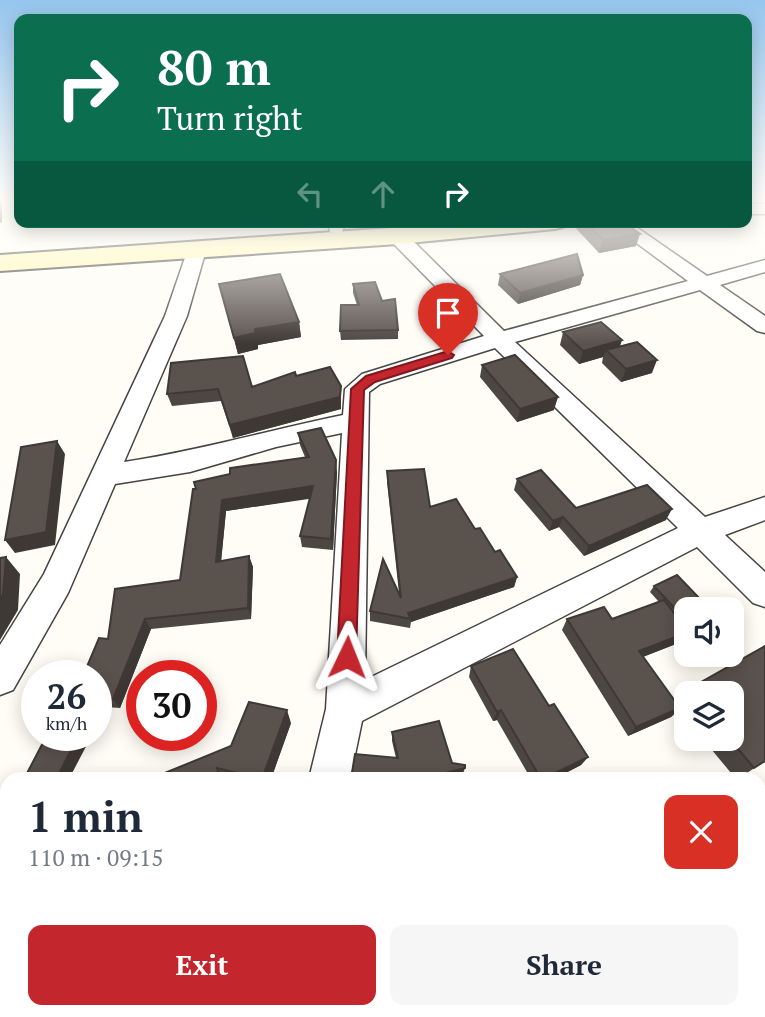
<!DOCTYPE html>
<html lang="en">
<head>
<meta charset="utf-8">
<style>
	body { margin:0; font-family:"PT Serif",serif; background:#f6f6f7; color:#1f2937; height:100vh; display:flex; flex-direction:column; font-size:26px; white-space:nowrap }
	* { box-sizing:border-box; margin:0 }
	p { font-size:23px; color:#747a83 }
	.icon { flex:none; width:38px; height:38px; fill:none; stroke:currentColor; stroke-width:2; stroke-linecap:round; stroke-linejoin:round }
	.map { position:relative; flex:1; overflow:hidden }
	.panel { position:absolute; left:0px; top:772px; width:766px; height:247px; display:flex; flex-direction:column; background:#fff; border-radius:21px 21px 0 0; box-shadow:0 4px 18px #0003 }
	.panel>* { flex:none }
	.top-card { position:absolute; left:14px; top:14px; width:738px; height:214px; border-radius:14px; box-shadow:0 4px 18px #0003; background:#0b6e4f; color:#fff; overflow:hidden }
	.controls { position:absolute; left:674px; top:597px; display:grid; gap:14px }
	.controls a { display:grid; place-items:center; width:70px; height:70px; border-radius:14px; background:#fff; box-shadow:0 4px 18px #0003; font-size:35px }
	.speed { position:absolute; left:21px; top:660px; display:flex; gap:14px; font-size:35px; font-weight:700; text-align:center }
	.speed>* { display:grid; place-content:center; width:91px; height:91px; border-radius:50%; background:#fff; box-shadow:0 4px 18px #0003; line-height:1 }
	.speed small { font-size:18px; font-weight:400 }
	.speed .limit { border:10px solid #d22; background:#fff; color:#111 }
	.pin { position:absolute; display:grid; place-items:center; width:60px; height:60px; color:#fff; margin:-72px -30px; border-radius:50% 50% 50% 0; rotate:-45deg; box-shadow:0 0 7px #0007 }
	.pin .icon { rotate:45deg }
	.me { position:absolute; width:77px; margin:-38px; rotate:2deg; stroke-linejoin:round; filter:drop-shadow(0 0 5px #0008) }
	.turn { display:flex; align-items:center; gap:24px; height:147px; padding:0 28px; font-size:32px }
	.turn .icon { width:91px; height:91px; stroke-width:2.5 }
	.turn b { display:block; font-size:49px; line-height:60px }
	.lanes { display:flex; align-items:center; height:66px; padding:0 28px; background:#0003; justify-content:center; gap:35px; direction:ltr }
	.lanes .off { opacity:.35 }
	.round { display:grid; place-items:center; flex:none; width:74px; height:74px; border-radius:14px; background:#f6f6f7 }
	.summary { display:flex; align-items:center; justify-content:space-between; height:119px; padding:0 28px }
	h1 { font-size:42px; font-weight:600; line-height:52px }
	.action { display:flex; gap:14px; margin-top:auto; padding:14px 28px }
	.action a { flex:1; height:80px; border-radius:14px; background:#c4262e; color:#fff; font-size:28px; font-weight:600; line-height:80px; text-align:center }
	.action a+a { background:#f6f6f7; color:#1f2937 }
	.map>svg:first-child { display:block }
</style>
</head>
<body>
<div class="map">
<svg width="765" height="1017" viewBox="0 0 765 1017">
	<rect width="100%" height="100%" fill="#fffdf5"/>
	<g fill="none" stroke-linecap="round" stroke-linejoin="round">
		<defs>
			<path id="minor" d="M747,204H765V214H747Z
				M328,222H346L342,232H330Z
				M608,222H629L707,276L765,260V272L720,285L765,316V333L757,331L700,290L515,342L705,517L765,497V520L725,535L765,572V607L753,603L697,547L362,721L350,779H309L326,709L342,433L276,447L190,472L115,484L68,593L13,690L0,695V645L44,574L165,316L189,246L196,244L206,250L187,316L124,462C198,451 270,430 343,415L345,389L362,374L484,336L391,241L389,237L391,233H405L504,331L688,281ZM495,348L678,528L365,680L369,392L380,384Z
				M250,1012H300L299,1017H249Z"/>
			<path id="secondary" d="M478,222H566L563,227L555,229L398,244L0,271V255Z"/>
		</defs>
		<use href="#minor" stroke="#444" stroke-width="3"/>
		<use href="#secondary" stroke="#333" stroke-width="4"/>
		<use href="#minor" fill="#fff" fill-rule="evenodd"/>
		<use href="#secondary" fill="#fff6b0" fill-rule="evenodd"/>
	</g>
	<path fill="#4d4742" d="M570,222H624L636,246L599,253Z
		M500,274L583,275L580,285L518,304L498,285Z
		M219,284L299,322L301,337L258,345V349L238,354Z
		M353,284L382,301L398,330V339L341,340L340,331L357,305L353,293Z
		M563,332L620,346L652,373L621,382L602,363L603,357L579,364L560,345Z
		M171,363L252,387L296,376L341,386V409L233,438L221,401L172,406L167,394Z
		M482,365L554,410L517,422L480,377Z
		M298,433L337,472L333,550L302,547L300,536L310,498L226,511L221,561L249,556L253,567L251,619L151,629L120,708L106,707L96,726V676L108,639L180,580L193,489L305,457L300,445Z
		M387,471L430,507L475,529L517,577L514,587L411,622L410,628L370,621V611L399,593L387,482Z
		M517,479L576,508L666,520L584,556L559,527L549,531L514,490Z
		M677,575L701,600L697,606L691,609H686V612L677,617L686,629V636L681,642L643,657L676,702L687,690L765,646V761L738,779H736L702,738H732V693H686V719L678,710L671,717L628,736L562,630L567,619L604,607L612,619L659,602L650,592L654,586Z
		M471,666L549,706L588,757L581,765L554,779H531L497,720L493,721L469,677Z
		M291,723L271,779H150L231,746Z
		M392,732L452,763L462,776L451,779H351L396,758L392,741Z
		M484,1012H499L502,1017H484Z
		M554,1012H698L701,1017H611L610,1016L608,1017H557Z
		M765,1012V1017H756Z"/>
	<path fill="#3f3936" d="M0,201H2V222L0,223Z
		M640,234L636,246L599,253L603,240Z
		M583,275L580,285L518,304L520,293Z
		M299,322L301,337L258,345V349L238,354L234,338L255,329Z
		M622,340L618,353L606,350L603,357L579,364L583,351Z
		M657,360L652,373L621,382L626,369Z
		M341,386V409L233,438L230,425Z
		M558,397L554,410L517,422L520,409Z
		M57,441L65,454L55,545L15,553L5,540Z
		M336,460L337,472L333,550L331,539Z
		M313,486L315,498L226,511L220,573L216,562L222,500Z
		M672,509L666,520L584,556L589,546Z
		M563,517L559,527L549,531L553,521Z
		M249,556L253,567L251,619L248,608Z
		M6,557L20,574L18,610L0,640V599Z
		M517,577L514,587L411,622V619L408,613Z
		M701,600L697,606L691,609H686V612L673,618L678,612Z
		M145,619L151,629L120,708L113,699Z
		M686,633V636L681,642L632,661L639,651Z
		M98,698L106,707L96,726V701Z
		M680,708L671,717L628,736L636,727Z
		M287,710L291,723L271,779H262Z
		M501,710L497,720L493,721L497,712Z
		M79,735H92L69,779H56Z
		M588,757L581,765L554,779H543Z
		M217,768L225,779H220Z
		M465,768L462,776L451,779H422Z
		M49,1012H62V1016L50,1017Z
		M97,1012H108L107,1017H96Z"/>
	<path fill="#5a524d" stroke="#3f3936" stroke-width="2" d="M585,222H624L640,234L603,240Z
		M577,254L583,275L520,293L500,274Z
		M280,274L299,322L255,329V333L234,338L219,284Z
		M375,282L382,301L395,299L398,330L340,331L341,305H359L353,284Z
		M601,322L622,340L583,351L563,332Z
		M637,342L657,360L626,369L606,350Z
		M515,355L558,397L520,409L482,365Z
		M243,356L252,387L295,372L296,376L330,367L341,386L340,397L230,425L218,389L167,394L171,363Z
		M321,428L336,460L331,539L300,536L313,486L222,500L216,562L249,556L248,608L145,619L113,699L98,698L96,701V676H83L99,638L108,639L115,589L180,580L193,489H196L194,482L230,474V468L309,457L298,433Z
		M57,441L46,532L5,540L21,447Z
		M424,469L430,507L456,499L475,529L480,528L495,552L500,550L517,577L408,613L411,619L370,611L383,559L401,598L387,471Z
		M541,470L576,508L647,485L672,509L589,546L563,517L553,521L517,479Z
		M6,557L3,594L0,599V558Z
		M677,575L701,600L678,612L654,586Z
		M664,600L686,629V633L639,651L680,708L636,727L567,619L604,607L612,619Z
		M765,646V761L754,768L729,738H732V693H690L687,690Z
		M513,649L549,706L554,704L588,757L543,779H541L501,710L497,712L471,666Z
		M249,702L287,710L262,779L217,768L220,779H150L231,746Z
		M439,721L452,763L465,765V768L422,779H351L355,754L398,758L392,732Z
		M47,735H79L56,779H24Z
		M7,978V1012H49L50,1017L97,1012L96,1017H0V981Z
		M488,1012H499L502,1017H488Z
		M561,1012H698L701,1017H620L617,1012L608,1017H564Z"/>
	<linearGradient id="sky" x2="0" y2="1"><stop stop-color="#95c6ee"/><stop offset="0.58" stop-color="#fffefa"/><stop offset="1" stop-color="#fffefa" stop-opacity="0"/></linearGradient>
	<rect width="765" height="344" fill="url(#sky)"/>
	<path fill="#c4262e" stroke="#7f191e" stroke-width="2" d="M448,351L454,355L452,358L375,382L364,390L356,657L354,663L347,666L340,663L337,657L351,389L366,376Z"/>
</svg>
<div class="controls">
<a><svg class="icon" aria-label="sound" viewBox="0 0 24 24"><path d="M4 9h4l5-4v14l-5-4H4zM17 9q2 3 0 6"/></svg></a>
<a><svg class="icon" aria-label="layers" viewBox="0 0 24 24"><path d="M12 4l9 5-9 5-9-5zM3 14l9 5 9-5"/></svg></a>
</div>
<div class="speed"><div>26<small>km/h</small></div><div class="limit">30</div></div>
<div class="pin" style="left:448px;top:355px;background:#d93025"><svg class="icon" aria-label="arrive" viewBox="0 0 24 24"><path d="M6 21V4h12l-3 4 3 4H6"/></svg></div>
<svg class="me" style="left:347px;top:657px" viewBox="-20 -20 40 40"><path d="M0-17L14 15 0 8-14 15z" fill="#c4262e" stroke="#fff" stroke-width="4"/></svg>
<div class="top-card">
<div class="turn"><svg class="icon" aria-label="right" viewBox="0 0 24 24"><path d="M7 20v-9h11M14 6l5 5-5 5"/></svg><div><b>80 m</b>Turn right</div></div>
<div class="lanes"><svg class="icon off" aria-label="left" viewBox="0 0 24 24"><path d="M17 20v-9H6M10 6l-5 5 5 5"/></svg><svg class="icon off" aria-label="ahead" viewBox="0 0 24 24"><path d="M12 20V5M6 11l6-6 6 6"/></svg><svg class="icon" aria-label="right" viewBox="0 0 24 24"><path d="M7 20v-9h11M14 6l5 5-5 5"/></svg></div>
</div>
<section class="panel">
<div class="summary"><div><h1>1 min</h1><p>110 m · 09:15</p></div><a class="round" style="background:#d93025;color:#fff"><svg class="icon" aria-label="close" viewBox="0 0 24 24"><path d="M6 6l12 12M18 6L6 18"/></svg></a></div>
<div class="action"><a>Exit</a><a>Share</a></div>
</section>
</div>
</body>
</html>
